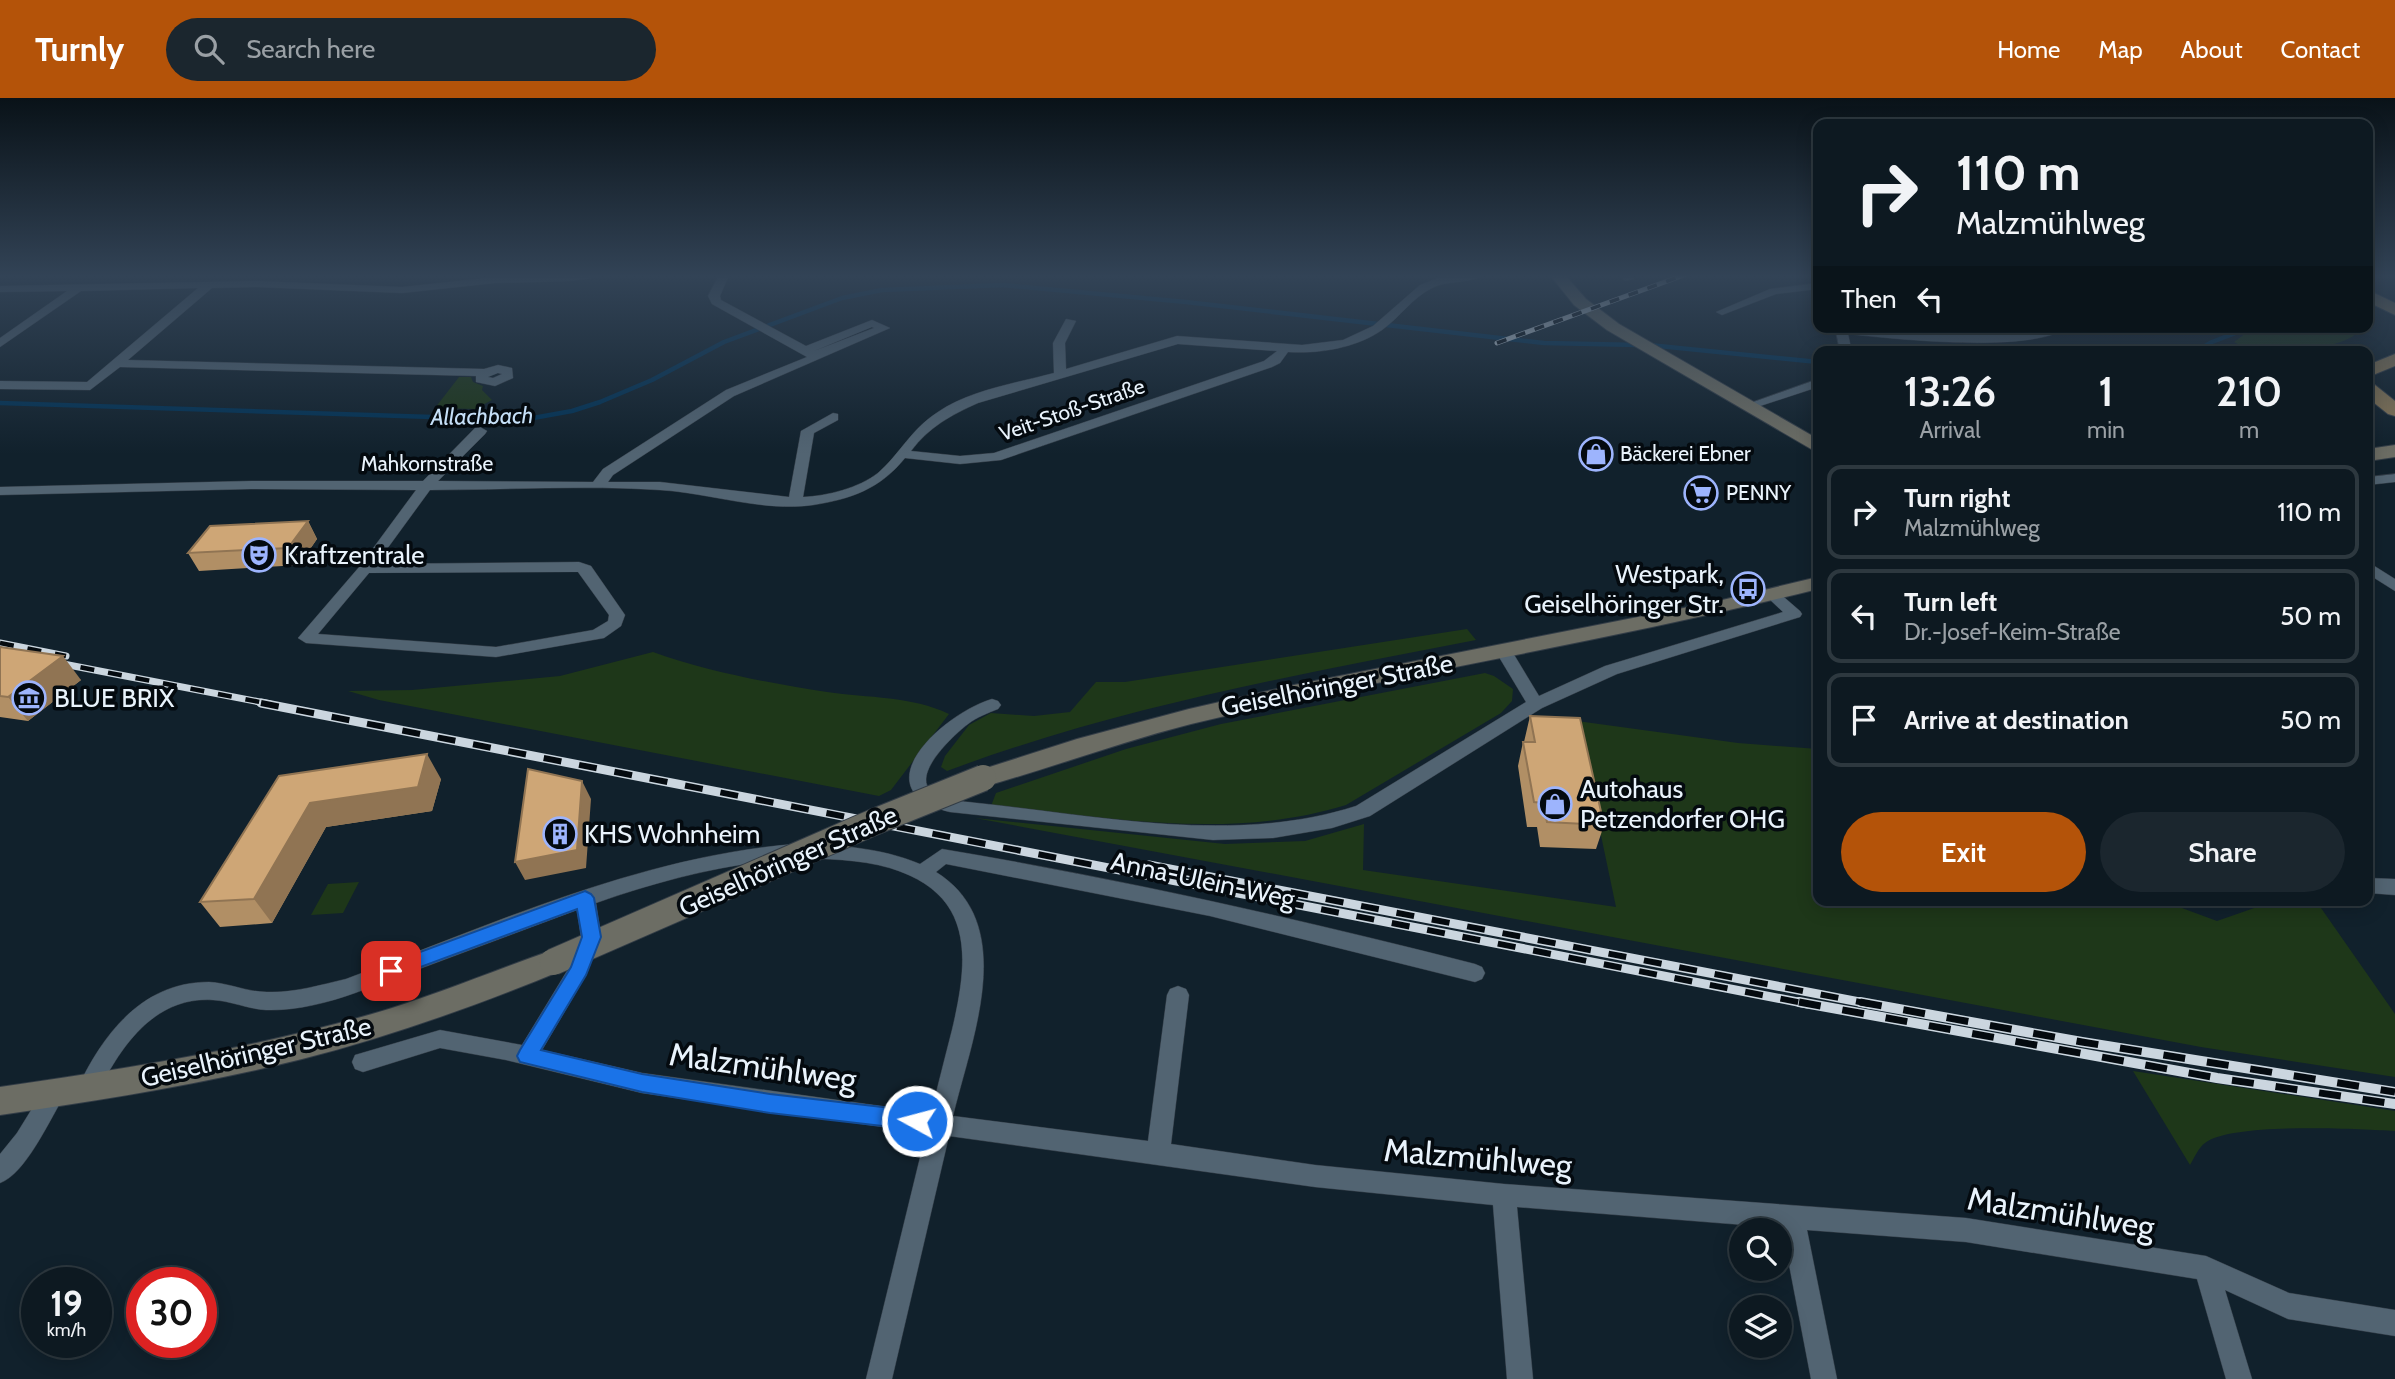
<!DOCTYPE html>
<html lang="en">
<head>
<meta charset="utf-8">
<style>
	body { margin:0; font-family:Cabin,sans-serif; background:#1b262e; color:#f1f3f6; height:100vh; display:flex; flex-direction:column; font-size:26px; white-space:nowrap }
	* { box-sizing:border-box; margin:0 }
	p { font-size:23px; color:#9aa0a5 }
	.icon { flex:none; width:38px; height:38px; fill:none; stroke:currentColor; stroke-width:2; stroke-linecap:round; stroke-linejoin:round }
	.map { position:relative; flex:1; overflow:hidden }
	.sheet { position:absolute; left:1813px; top:248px; width:560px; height:560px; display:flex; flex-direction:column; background:#0d1921; border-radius:14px; box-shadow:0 4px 18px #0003,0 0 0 2px #2d383f }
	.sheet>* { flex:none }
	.guide { position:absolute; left:1813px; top:21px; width:560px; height:214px; border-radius:14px; box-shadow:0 4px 18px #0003,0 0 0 2px #2d383f; background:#0d1921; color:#f1f3f6; overflow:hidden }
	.buttons { position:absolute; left:1729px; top:1120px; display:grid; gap:14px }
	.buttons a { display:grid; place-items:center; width:63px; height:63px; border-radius:50%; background:#0d1921; box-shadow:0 4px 18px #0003,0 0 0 2px #2d383f; font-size:35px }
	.speed { position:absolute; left:21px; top:1169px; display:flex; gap:14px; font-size:35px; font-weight:700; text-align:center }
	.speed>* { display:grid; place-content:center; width:91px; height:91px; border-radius:50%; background:#0d1921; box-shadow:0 4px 18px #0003,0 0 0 2px #2d383f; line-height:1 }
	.speed small { font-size:18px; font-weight:400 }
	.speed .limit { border:10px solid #d22; background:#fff; color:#111 }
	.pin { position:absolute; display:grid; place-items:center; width:60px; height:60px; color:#fff; margin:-30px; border-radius:14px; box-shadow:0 4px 10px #0006 }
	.me { position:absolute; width:77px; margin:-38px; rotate:277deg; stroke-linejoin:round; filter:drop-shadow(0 0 5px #0008) }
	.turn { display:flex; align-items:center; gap:24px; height:147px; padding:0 28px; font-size:32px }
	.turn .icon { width:91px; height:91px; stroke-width:2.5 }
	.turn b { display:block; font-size:49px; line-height:60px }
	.then { display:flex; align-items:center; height:66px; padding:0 28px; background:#0003; gap:14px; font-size:26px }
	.eta { display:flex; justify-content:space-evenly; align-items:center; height:119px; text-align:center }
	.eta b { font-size:42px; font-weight:600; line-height:49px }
	.primary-button { display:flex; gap:14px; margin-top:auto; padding:14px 28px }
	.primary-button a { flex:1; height:80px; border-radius:42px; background:#b45309; color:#fff; font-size:28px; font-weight:600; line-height:80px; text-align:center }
	.primary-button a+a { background:#1b262e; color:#f1f3f6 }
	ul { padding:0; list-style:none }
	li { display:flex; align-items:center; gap:21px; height:94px; margin:0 14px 10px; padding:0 14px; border:4px solid #2d383f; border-radius:14px }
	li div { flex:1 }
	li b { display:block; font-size:26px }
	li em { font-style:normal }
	header { display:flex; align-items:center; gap:42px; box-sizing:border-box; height:98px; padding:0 35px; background:#b45309; color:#fff }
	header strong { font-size:33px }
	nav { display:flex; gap:38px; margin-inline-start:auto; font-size:24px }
	.search { width:490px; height:63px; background:#1b262e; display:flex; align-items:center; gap:18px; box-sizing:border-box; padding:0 24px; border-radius:38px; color:#9aa0a5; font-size:26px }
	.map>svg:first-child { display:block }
</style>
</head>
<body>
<header>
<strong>Turnly</strong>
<div class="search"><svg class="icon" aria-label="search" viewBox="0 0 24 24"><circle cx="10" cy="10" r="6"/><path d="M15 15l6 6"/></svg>Search here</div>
<nav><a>Home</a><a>Map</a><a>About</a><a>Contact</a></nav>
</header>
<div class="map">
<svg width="2395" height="1281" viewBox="0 0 2395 1281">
	<rect width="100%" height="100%" fill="#11212c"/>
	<path fill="#1e3719" d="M2248,229H2361C2356,250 2273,258 2254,253C2247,251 2240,247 2234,244L2246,235Z
		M459,279H471L473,284L483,288L482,292L492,302L475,311L435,310Z
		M1467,531L1476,542C1297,577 1118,609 947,673L941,669L945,658L969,627L991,615L1034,618L1070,614L1096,584H1125Z
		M653,554C709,574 769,585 827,594C868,600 912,598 949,616L891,692L879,698L379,602L348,593L412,592L560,578Z
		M1485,575L1494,578L1513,591L1512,603L1501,615L1346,707C1230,743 1109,719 991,708L996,695L1126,651L1221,626Z
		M1577,623L1738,645L1818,651V803H2170L2171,806L2217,823L2260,808L2321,810L2395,916V979L2201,949L975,720L1225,746L1305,743L1364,726L1363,772L1616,809Z
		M359,784L343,815L311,817L328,786Z
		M2133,973L2395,1013V1033C2358,1031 2232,1024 2205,1045C2199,1049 2194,1060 2190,1067Z"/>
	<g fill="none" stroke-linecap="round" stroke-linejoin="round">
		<path stroke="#023356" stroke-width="4.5" d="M2292,229H2302
			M1649,247L1818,264
			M2195,254L2212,244L2251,229
			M0,305L522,322L572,313L600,304L652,282L724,244L842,200L882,192L1003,187L1186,204L1544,245L1639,247"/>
		<defs>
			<path id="street" d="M598,177L593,180L570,183L495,185L402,195L257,189L212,190L128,262L484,271L498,267L512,270L513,280L495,288L476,284V278L120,269L90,292L0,291V283L87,284L198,190L81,193L0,249V240L67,193L0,194V188L257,183L402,189L495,179ZM498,275L502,276L493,280L488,279Z
				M719,177H729L720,198L721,202L806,248L872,222L890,230L734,298L613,377L608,384H660L789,399L801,333L833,315L838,316V322L814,335L803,399C827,398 859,390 878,375C900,356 911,331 938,314C970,292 1017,285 1054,275L1053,245L1066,221L1076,223L1065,245L1066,271L1177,238L1302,247L1343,242L1373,228L1420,187L1443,178L1483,177C1470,186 1447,182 1432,190C1413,199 1399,220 1382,232C1356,250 1319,256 1288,254L1280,265L1272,269L1001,362L960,366L905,360C880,391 851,401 813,407C762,414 710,395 660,392C584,387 506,392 430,392L376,466L579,464L591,468L625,517L621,528L604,540L496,559L306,545L298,540L360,468L416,392L251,391L0,397V389L251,383H423L475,330L480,329L487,333L485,336L438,383L593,384L603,371L726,292L807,259L712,206L708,198ZM872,229L874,230L814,253ZM1178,246L1277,253L1264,263L994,355L960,358L911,353C929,329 951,317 978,305ZM578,474L609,517L608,523L593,532L496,549L318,536L369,475Z
				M1621,177H1631L1634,181L1625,183Z
				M1818,185V191L1776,196L1722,217L1716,214L1770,191Z
				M1835,229L1983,237L2069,229C2030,256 1897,241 1848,236L1852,254H1840Z
				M1818,281V289L1748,312L1742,308Z
				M2395,376V384L2368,387V379Z
				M2368,464L2395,481V493L2368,476Z
				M1773,492L1778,494L1800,513L1802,516L1800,519L1617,576L1542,610L1370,718L1332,730L1273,740L1213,742L950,714C858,692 944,615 992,601L998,603L1001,607L998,611C988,615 977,619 968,626C955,636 913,674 930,692C941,703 962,703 977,705C1101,718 1235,747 1356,708L1526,604L1496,554L1498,550H1510L1539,598L1605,568L1783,514L1765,497Z
				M794,746C837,747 879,749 920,766L942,751C1122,781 1299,821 1475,866L1482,869L1485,875L1482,881L1475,884L1210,818L946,766L936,774C1020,826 971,942 953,1018L1148,1043L1167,897L1170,891L1178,888L1186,891L1189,897L1171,1046L1315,1067L1504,1086L1966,1120L2206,1158L2289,1195L2395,1212V1238L2288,1221L2225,1192L2252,1281H2226L2197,1181L1966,1144L1807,1132L1837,1281H1811L1782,1130L1517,1109L1533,1281H1507L1493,1107L1315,1089L949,1038L892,1281H866L926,1035L642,995L506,962L440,950L363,974L355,971L352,964L355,957L440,932L522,947L570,868L581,839L577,812L355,895C327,905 295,913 266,912C248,911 231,903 213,902C153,898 119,951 96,998L88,1001L80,998L77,991C103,936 142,884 209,884C229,885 247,894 267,894C294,895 320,887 346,881C491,827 638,759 794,746ZM794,760C826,761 859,761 890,770C975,796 969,860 952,932C945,959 938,987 931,1015L642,975L542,952L586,877L601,839L596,805C661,782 725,766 794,760Z
				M2368,780L2395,781V797L2368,795Z
				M54,985L62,988L65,995L62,1002C48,1025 25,1076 0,1085V1056L17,1035L46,988Z"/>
			<path id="secondary" d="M1550,177H1565L1586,201L1619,226L1818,341V355L1607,232L1574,207Z
				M2395,347V359L2368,363V351Z
				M1818,479V491C1610,543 1399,576 1191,626C1121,644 1053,669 983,689L974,686L970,680L974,674L1077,641L1189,611L1294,587L1714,504Z
				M553,852L563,856L568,864L563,872C478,907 392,938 302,961C203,986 101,1002 0,1017V989C125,971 250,951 372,916C434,898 492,873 553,852Z"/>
			<path id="primary" d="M2368,192L2395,205V217L2368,204Z
				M2395,256V268L2368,279V267Z
				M2368,285L2375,287L2395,303V318L2388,316L2368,300Z"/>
		</defs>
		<use href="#street" stroke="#333d47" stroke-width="1"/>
		<use href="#secondary" stroke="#333d47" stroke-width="2"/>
		<use href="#primary" stroke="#333d47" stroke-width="2"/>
		<use href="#street" fill="#526472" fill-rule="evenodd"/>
		<use href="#secondary" fill="#6c6d64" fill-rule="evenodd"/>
		<use href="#primary" fill="#877656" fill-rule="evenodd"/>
		<defs>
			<path id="rail-far3" d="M1497,245L1684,177"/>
			<path id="rail-far2" d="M0,545L66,558
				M53,564L270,606"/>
			<path id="rail-far1" d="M261,605L1808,906
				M1149,767L1870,906"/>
			<path id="rail" d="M1799,904L2217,980L2395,1006
				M1860,904L2082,944L2395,994"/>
		</defs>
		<use href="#rail-far3" stroke="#cbd6df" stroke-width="5"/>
		<use href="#rail-far2" stroke="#cbd6df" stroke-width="7"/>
		<use href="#rail-far1" stroke="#cbd6df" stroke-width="9"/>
		<use href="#rail" stroke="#cbd6df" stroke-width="10"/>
		<use href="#rail-far3" stroke="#040a0f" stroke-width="3.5" stroke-dasharray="10" stroke-linecap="butt"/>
		<use href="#rail-far2" stroke="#040a0f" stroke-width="4.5" stroke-dasharray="14" stroke-linecap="butt"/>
		<use href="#rail-far1" stroke="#040a0f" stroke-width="6" stroke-dasharray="18" stroke-linecap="butt"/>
		<use href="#rail" stroke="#040a0f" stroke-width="7" stroke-dasharray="22" stroke-linecap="butt"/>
		<defs>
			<path id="secondary-bridge" d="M553,864L874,724L983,680"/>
		</defs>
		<use href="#secondary-bridge" stroke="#333d47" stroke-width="28" stroke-linecap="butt"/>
		<use href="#secondary-bridge" stroke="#6c6d64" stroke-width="26"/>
	</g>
	<path fill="#b18f65" d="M308,423L317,441L299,467L199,473L188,455Z
		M0,549L81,582L28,623L0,619Z
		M1530,618L1604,727L1596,751L1540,749L1537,729H1527L1518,668L1523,644H1524Z
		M279,678L441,681L432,713L326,729L272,825L220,829L200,804Z"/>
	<path fill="#907453" d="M308,423L317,441L299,467L288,450Z
		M63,558L81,582L28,623L8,599Z
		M427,656L441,681L432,713L326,729L272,825L254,801L310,705Z
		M582,683L591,701L586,770L525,782L515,764Z"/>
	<path fill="#cea676" stroke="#907453" stroke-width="2" d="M308,423L288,450L188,455L210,428Z
		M0,549L63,558L8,599L0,598Z
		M1530,618L1580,620L1604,727L1547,724L1543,705L1534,704L1523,644H1535Z
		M427,656L418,689L310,705L254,801L200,804L279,678Z
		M528,671L582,683L577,752L515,764Z"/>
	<linearGradient id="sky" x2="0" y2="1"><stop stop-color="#091218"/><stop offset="0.5" stop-color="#324356"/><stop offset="1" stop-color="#324356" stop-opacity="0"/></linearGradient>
	<rect width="2395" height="356" fill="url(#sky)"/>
	<path fill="#1a73e8" stroke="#114b97" stroke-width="2" d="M585,793L591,796L594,800L601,839L586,877L541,952L642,976L770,996L917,1013L924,1016L927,1023L924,1029L917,1032L770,1015L642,994L520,964L517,958L520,952L571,869L582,839L577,811L391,880L385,878L382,873L385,867Z"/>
	<defs>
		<symbol id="shop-ring" viewBox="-11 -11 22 22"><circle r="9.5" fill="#040a0f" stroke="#9db4fd" stroke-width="1.5"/><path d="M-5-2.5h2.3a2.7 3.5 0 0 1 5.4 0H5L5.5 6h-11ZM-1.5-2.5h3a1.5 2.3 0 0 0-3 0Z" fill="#9db4fd"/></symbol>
		<symbol id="supermarket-ring" viewBox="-11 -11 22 22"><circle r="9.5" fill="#040a0f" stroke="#9db4fd" stroke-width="1.5"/><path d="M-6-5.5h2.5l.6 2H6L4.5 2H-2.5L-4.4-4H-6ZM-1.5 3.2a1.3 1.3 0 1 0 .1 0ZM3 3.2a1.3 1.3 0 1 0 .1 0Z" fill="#9db4fd"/></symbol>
		<symbol id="theatre-ring" viewBox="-11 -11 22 22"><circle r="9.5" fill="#040a0f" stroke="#9db4fd" stroke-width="1.5"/><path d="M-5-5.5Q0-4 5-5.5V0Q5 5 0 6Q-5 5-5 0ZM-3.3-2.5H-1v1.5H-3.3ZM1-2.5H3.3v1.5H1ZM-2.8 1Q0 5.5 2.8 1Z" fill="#9db4fd"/></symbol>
		<symbol id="bus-ring" viewBox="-11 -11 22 22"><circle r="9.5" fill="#040a0f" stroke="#9db4fd" stroke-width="1.5"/><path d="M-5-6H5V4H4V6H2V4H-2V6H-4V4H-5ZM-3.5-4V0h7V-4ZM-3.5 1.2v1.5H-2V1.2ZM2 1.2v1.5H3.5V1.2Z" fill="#9db4fd"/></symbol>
		<symbol id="museum-ring" viewBox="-11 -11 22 22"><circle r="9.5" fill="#040a0f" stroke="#9db4fd" stroke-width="1.5"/><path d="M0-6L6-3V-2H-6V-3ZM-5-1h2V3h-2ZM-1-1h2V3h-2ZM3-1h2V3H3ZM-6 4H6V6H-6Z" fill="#9db4fd"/></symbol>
		<symbol id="building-ring" viewBox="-11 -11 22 22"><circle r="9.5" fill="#040a0f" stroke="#9db4fd" stroke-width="1.5"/><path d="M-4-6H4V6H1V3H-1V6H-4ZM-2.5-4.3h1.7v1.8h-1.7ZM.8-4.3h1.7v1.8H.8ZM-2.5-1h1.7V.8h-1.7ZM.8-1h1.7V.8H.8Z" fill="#9db4fd"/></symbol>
	</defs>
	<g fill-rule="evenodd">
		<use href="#shop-ring" x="1577" y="337" width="38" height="38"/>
		<use href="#supermarket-ring" x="1682" y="376" width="38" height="38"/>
		<use href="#theatre-ring" x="240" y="438" width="38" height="38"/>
		<use href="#bus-ring" x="1729" y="472" width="38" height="38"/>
		<use href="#museum-ring" x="10" y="581" width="38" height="38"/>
		<use href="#shop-ring" x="1536" y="687" width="38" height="38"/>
		<use href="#building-ring" x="541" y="717" width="38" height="38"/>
	</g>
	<g text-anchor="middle" stroke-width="7" stroke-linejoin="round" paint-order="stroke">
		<g font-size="21" fill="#e9f3fc" stroke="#040a0f">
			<text transform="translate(1072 312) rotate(-19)" y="7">Veit-Stoß-Straße</text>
			<text x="427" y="373">Mahkornstraße</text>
		</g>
		<g font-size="21" fill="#e9f3fc" stroke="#040a0f" text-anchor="start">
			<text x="1620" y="363">Bäckerei Ebner</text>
			<text x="1726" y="402">PENNY</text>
		</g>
		<g font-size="23" font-style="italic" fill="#c5dff7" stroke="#040a0f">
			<text transform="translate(482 318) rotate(-1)" y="8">Allachbach</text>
		</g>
		<g font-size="26" fill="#e9f3fc" stroke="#040a0f" text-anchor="start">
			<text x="284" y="466">Kraftzentrale</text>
			<text x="1724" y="485" text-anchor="end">Westpark,<tspan x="1724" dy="30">Geiselhöringer Str.</tspan></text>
			<text x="54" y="609">BLUE BRIX</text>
			<text x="1580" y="700">Autohaus<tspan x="1580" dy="30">Petzendorfer OHG</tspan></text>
			<text x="584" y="745">KHS Wohnheim</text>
		</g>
		<g font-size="26" fill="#e9f3fc" stroke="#040a0f">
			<text transform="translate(1337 587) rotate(-11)" y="9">Geiselhöringer Straße</text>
			<text transform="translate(788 763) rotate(-24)" y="9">Geiselhöringer Straße</text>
			<text transform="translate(1203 782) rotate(12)" y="9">Anna-Ulein-Weg</text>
			<text transform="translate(256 954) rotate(-13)" y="9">Geiselhöringer Straße</text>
		</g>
		<g font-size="32" fill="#e9f3fc" stroke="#040a0f">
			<text transform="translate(763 969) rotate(8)" y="11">Malzmühlweg</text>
			<text transform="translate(1478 1060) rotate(5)" y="11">Malzmühlweg</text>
			<text transform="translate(2061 1115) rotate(9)" y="11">Malzmühlweg</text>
		</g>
	</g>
</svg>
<div class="buttons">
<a><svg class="icon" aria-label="search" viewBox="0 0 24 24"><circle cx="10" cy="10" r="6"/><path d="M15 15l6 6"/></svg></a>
<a><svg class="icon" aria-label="layers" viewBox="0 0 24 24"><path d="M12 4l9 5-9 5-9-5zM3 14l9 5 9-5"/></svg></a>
</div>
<div class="speed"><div>19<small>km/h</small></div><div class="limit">30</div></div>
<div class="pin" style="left:391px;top:873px;background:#d93025"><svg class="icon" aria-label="arrive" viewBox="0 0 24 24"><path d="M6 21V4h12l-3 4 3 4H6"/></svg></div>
<svg class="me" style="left:917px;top:1023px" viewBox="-20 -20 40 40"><circle r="17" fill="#1a73e8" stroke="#fff" stroke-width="3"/><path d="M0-11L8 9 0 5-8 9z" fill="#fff"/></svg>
<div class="guide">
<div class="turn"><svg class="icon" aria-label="right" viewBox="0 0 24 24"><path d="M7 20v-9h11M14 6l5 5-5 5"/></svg><div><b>110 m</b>Malzmühlweg</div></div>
<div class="then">Then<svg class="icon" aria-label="left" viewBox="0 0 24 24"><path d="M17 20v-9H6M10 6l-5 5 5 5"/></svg></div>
</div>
<section class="sheet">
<div class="eta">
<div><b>13:26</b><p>Arrival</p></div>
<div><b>1</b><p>min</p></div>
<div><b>210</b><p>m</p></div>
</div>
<ul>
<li><svg class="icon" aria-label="right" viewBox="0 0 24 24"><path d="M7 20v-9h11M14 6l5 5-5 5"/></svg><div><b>Turn right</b><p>Malzmühlweg</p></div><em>110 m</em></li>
<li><svg class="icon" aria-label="left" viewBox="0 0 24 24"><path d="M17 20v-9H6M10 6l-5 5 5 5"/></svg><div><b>Turn left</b><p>Dr.-Josef-Keim-Straße</p></div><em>50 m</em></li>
<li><svg class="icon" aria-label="arrive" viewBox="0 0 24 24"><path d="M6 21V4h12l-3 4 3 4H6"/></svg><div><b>Arrive at destination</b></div><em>50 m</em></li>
</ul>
<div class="primary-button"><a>Exit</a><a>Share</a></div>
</section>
</div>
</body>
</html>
